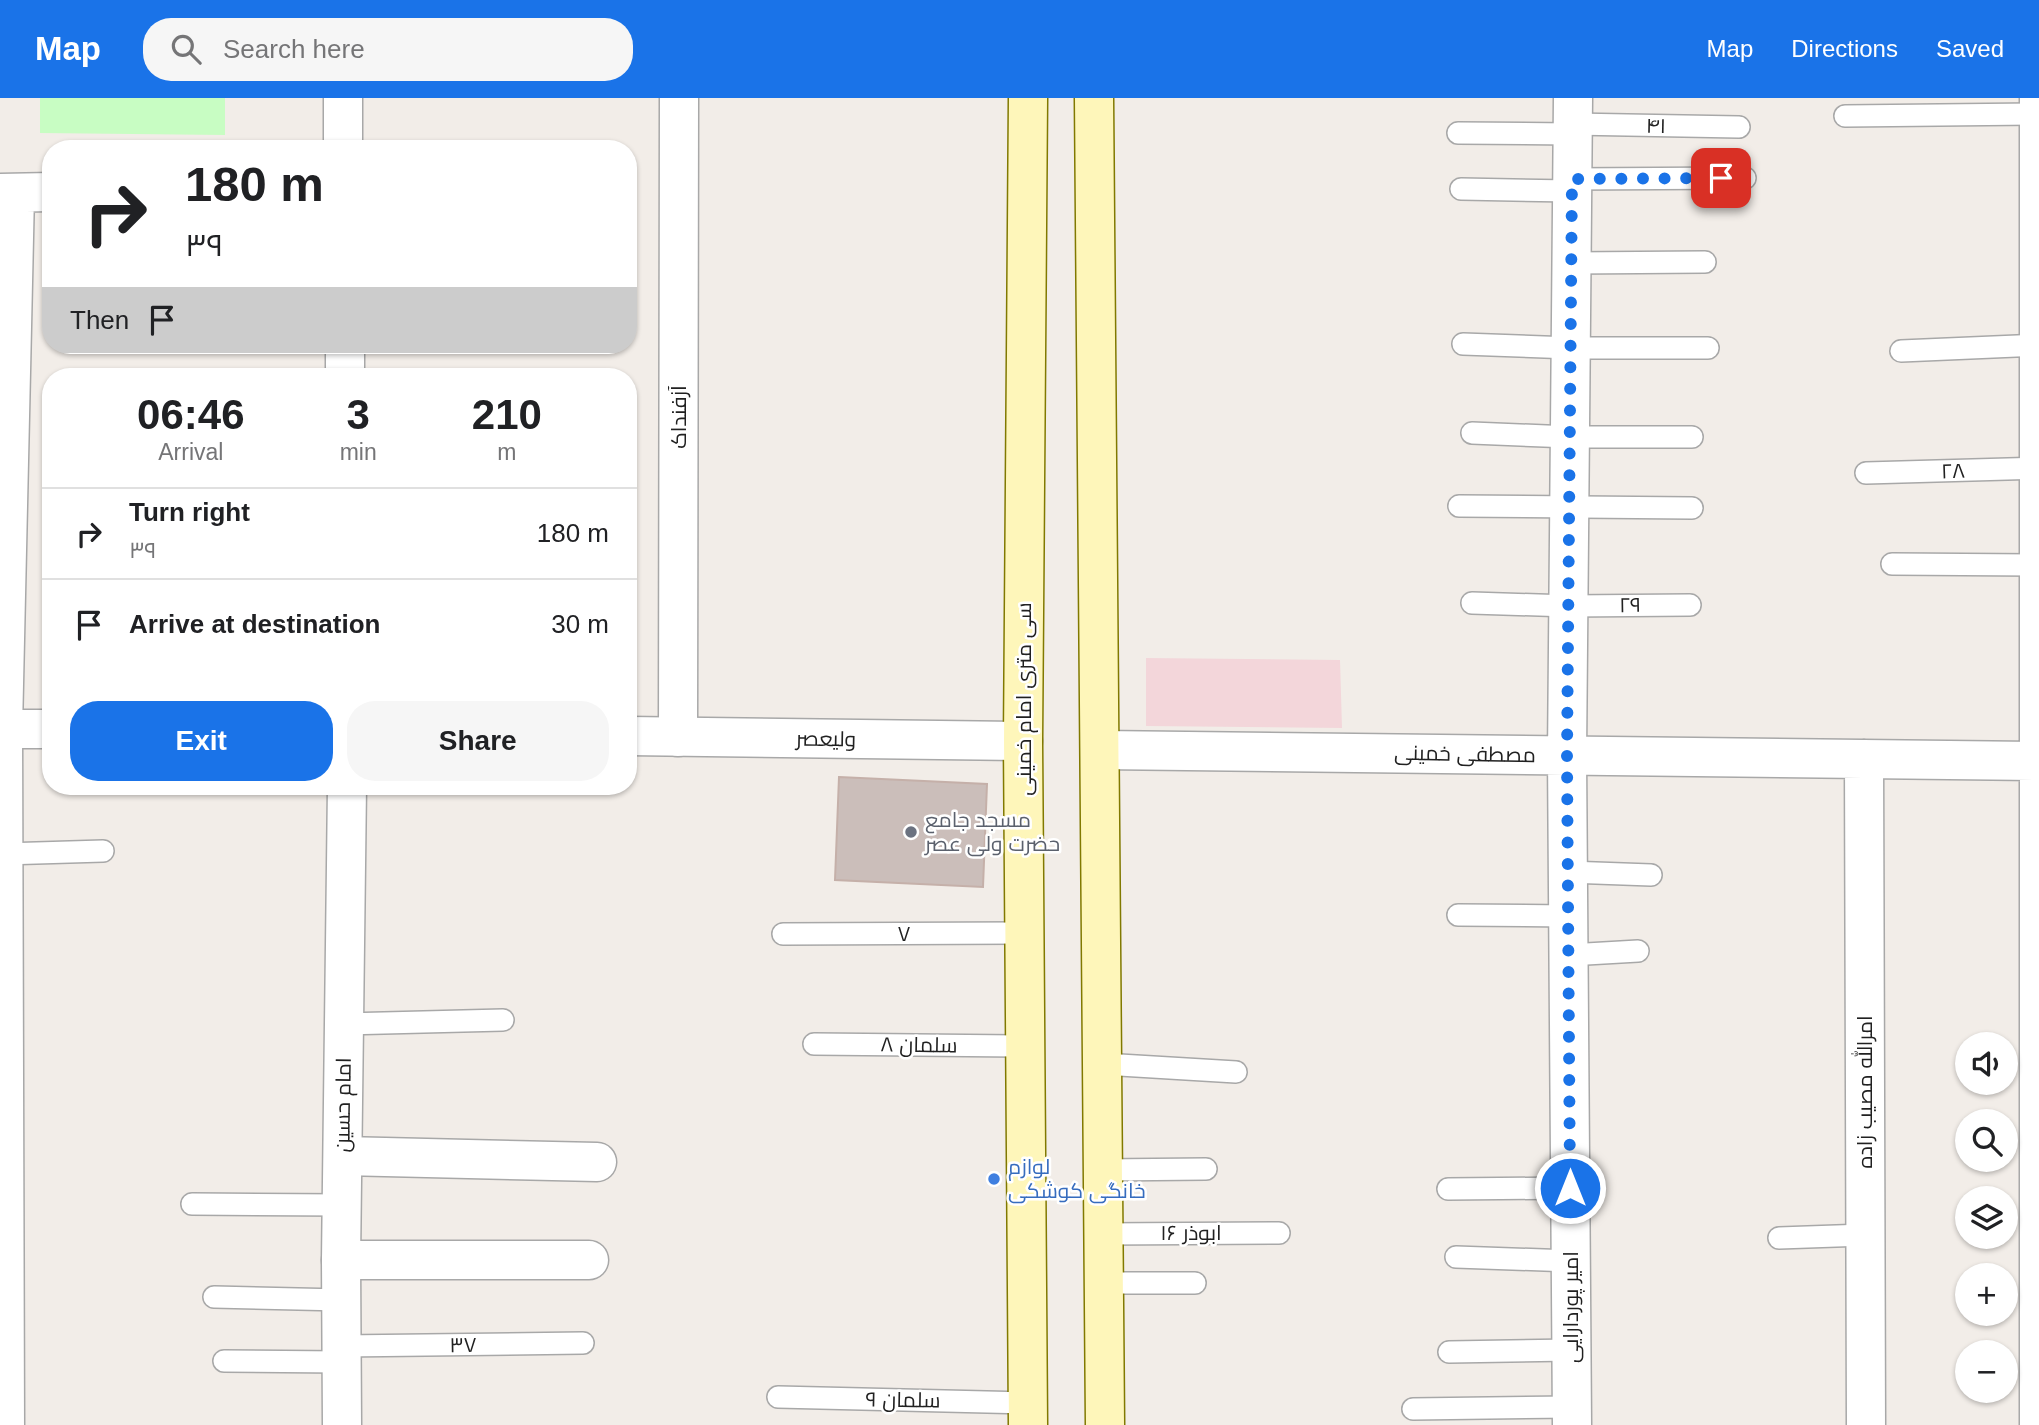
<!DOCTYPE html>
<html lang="en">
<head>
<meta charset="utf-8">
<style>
	body { margin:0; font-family:Helvetica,Cairo,sans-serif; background:#f6f6f6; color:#202124; height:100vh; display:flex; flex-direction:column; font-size:26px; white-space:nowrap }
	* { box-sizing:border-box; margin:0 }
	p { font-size:23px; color:#757577 }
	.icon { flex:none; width:38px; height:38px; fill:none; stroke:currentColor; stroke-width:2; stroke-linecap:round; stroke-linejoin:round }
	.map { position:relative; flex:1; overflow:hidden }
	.drawer { position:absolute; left:42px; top:270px; width:595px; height:427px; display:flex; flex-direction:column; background:#fff; border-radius:28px; box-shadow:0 2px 5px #0004 }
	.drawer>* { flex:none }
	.guide { position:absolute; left:42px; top:42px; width:595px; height:214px; border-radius:28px; box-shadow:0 2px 5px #0004; background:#fff; color:#202124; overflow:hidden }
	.fabs { position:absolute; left:1955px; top:934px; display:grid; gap:14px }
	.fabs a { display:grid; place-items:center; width:63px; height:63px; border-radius:50%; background:#fff; box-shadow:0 2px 5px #0004; font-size:35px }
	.pin { position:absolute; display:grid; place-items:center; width:60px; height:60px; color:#fff; margin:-30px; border-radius:14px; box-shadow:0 4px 10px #0006 }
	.me { position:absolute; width:77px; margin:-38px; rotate:0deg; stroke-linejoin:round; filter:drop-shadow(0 0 5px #0008) }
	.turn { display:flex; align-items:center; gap:24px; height:147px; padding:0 28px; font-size:32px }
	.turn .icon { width:91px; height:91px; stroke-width:2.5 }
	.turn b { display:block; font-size:49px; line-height:60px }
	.then { display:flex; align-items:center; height:66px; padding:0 28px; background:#0003; gap:14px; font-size:26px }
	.eta { display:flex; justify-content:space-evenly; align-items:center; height:119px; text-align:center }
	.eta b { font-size:42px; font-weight:700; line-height:49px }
	.primary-button { display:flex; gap:14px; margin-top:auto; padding:14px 28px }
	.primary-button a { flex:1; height:80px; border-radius:28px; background:#1a73e8; color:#fff; font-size:28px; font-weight:700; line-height:80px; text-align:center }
	.primary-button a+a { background:#f6f6f6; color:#202124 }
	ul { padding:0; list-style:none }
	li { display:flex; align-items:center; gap:21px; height:91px; padding:0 28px; border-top:2px solid #e0e0e0 }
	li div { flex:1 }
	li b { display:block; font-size:26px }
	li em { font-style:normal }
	header { display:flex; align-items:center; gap:42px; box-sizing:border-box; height:98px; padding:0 35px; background:#1a73e8; color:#fff }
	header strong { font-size:33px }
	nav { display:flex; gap:38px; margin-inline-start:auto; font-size:24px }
	.search { width:490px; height:63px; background:#f6f6f6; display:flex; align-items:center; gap:18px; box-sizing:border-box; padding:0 24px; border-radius:28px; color:#757577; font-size:26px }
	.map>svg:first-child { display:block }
</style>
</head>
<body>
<header>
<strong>Map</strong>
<div class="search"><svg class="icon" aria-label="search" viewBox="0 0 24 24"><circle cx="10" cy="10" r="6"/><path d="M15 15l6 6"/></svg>Search here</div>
<nav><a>Map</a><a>Directions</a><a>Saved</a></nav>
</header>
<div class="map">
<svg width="2039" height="1327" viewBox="0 0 2039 1327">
	<rect width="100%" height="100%" fill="#f2ede8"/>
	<path fill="#f3d6da" d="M1146,560L1340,562L1342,630L1146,628Z"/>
	<path fill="#c8fdc3" d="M40,0H225V37L40,35Z"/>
	<path fill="#cbbeba" stroke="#c5b0a9" stroke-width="2" d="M839,679L987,686L983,789L835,782Z"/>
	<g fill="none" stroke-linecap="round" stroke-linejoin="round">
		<defs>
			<path id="service" d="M1845,18L2039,16
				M1572,26L1739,29
				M1458,35L1572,36
				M1572,81L1745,80
				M1461,91L1572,93
				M1572,165L1705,164
				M1463,246L1571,250H1708
				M1901,253L2039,247
				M1472,335L1570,339H1692
				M1866,375L2039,370
				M1459,408L1692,410
				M1892,466L2039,467
				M1472,505L1569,508L1690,507
				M3,756L103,753
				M1568,774L1651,777
				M1458,817L1569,818
				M783,836L1024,835
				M1569,857L1638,853
				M344,926L503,922
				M814,946L1025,948
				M1103,966L1236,974
				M1103,1072L1206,1071
				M1448,1091L1570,1090
				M192,1106L343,1107
				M1103,1136L1279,1135
				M1779,1140L1865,1137
				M1456,1159L1571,1163
				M1104,1185H1195
				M214,1199L342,1202
				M342,1248L583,1245
				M1449,1254L1571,1252
				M224,1263L342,1264
				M778,1299L1028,1305
				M1413,1311L1571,1309"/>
			<path id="minor" d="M343,0V51
				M2039,0V1327
				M0,95L51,94
				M345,247V278
				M678,639L679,0
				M1101,652L2039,663
				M1864,661L1866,1327
				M343,1058L597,1064
				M341,1162H589
				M5,1327L3,631L15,95
				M1572,1327L1567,658L1573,0"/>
			<path id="tertiary" d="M0,631H51
				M628,638L1023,643
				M342,1327L341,1162L347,688"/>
			<path id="secondary" d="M1028,0L1023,643L1028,1327
				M1094,0L1105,1327"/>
		</defs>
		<use href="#service" stroke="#a8a8a8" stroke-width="24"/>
		<use href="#minor" stroke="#a8a8a8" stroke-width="41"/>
		<use href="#tertiary" stroke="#a8a8a8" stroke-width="41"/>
		<use href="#secondary" stroke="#817900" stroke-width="41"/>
		<use href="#service" stroke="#fff" stroke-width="21"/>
		<use href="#minor" stroke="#fff" stroke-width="38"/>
		<use href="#tertiary" stroke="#fff" stroke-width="38"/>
		<use href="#secondary" stroke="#fef6ba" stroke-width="38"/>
	</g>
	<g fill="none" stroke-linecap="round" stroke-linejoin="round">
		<path stroke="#1a73e8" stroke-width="12" stroke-dasharray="0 21.6" d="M1570,1090L1567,658L1572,81L1721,80"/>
	</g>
	<circle fill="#6b7280" stroke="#fff" stroke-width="2.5" cx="911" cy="734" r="7"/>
	<circle fill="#3f7fe0" stroke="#fff" stroke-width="2.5" cx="994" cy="1081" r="7"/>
	<g text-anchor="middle" stroke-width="5" stroke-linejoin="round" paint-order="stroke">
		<g font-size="21" fill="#212121" stroke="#fff">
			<text transform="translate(1656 28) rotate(1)" y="7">۴۱</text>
			<text transform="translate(679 319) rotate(-90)" y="7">آزفنداک</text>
			<text transform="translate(1953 373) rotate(-2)" y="7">۲۸</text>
			<text transform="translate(1630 507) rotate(-1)" y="7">۲۹</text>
			<text transform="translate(1024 601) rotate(-90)" y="7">سی متری امام خمینی</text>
			<text transform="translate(826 641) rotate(1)" y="7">وليعصر</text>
			<text transform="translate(1465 656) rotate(1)" y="7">مصطفی خمینی</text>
			<text x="904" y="843">۷</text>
			<text transform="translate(919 947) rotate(1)" y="7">سلمان ۸</text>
			<text transform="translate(1865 994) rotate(-90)" y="7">امرالله مصیب زاده</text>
			<text transform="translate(343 1007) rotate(-89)" y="7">امام حسین</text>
			<text x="1191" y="1142">ابوذر ۱۶</text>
			<text transform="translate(1571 1209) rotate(-90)" y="7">امیر پوردارایی</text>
			<text transform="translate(463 1247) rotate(-1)" y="7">۳۷</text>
			<text transform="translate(903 1302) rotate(1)" y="7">سلمان ۹</text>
		</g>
		<g font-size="21" fill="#5b616d" stroke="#fff" text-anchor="start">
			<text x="925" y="729">مسجد جامع<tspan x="925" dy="24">حضرت ولی عصر</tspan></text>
		</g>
		<g font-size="21" fill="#366cbe" stroke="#fff" text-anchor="start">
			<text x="1008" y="1076">لوازم<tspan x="1008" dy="24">خانگی کوشکی</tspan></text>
		</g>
	</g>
</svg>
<div class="fabs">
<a><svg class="icon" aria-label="sound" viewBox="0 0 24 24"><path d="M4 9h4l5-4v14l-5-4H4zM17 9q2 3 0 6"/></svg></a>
<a><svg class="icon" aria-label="search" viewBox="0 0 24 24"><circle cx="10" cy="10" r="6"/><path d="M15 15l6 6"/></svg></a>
<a><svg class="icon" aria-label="layers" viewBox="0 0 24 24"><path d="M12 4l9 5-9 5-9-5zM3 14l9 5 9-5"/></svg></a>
<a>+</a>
<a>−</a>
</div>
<div class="pin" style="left:1721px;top:80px;background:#d93025"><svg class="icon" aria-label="arrive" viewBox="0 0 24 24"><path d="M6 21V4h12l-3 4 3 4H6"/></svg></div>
<svg class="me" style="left:1570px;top:1090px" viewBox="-20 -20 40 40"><circle r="17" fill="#1a73e8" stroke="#fff" stroke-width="3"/><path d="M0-11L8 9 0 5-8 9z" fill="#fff"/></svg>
<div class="guide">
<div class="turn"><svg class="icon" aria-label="right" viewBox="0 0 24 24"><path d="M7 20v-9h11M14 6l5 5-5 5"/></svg><div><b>180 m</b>۳۹</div></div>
<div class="then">Then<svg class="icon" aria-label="arrive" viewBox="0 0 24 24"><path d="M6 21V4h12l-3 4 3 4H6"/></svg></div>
</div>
<section class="drawer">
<div class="eta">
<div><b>06:46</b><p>Arrival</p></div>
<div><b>3</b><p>min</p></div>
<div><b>210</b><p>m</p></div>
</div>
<ul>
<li><svg class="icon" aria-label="right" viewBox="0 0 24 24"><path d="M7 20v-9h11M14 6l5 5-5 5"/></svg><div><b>Turn right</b><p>۳۹</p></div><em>180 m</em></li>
<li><svg class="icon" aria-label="arrive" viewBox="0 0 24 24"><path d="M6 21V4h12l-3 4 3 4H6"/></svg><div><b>Arrive at destination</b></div><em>30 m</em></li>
</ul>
<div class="primary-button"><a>Exit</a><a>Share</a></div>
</section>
</div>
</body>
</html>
